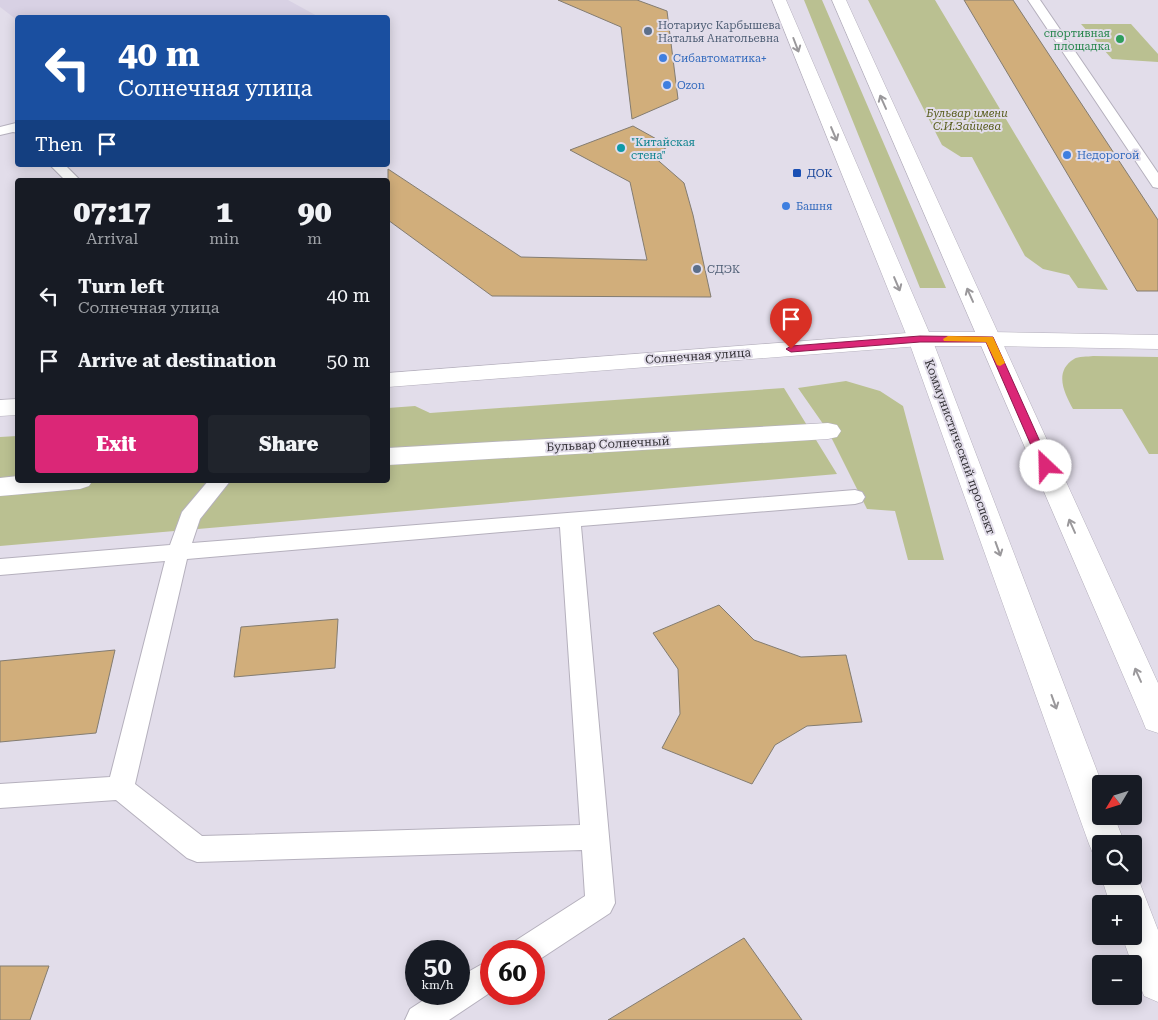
<!DOCTYPE html>
<html lang="en">
<head>
<meta charset="utf-8">
<style>
	body { margin:0; font-family:"Roboto Serif",serif; background:#20242c; color:#f1f3f6; height:100vh; display:flex; flex-direction:column; font-size:19px; white-space:nowrap }
	* { box-sizing:border-box; margin:0 }
	p { font-size:16px; color:#9ea1a6 }
	.icon { flex:none; width:28px; height:28px; fill:none; stroke:currentColor; stroke-width:2; stroke-linecap:round; stroke-linejoin:round }
	.map { position:relative; flex:1; overflow:hidden }
	.sheet { position:absolute; left:15px; top:178px; width:375px; height:305px; display:flex; flex-direction:column; background:#171b24; border-radius:5px; box-shadow:0 2px 12px #0003 }
	.sheet>* { flex:none }
	.hud { position:absolute; left:15px; top:15px; width:375px; height:152px; border-radius:5px; box-shadow:0 2px 12px #0003; background:#1a4fa0; color:#fff; overflow:hidden }
	.needle { width:32px; rotate:232deg }
	.fabs { position:absolute; left:1092px; top:775px; display:grid; gap:10px }
	.fabs a { display:grid; place-items:center; width:50px; height:50px; border-radius:5px; background:#171b24; box-shadow:0 2px 12px #0003; font-size:25px }
	.speed { position:absolute; left:405px; top:940px; display:flex; gap:10px; font-size:25px; font-weight:700; text-align:center }
	.speed>* { display:grid; place-content:center; width:65px; height:65px; border-radius:50%; background:#171b24; box-shadow:0 2px 12px #0003; line-height:1 }
	.speed small { font-size:12px; font-weight:400 }
	.speed .limit { border:8px solid #d22; background:#fff; color:#111 }
	.pin { position:absolute; display:grid; place-items:center; width:42px; height:42px; color:#fff; margin:-51px -21px; border-radius:50% 50% 50% 0; rotate:-45deg; box-shadow:0 0 5px #0007 }
	.pin .icon { rotate:45deg }
	.me { position:absolute; width:55px; margin:-28px; rotate:336deg; stroke-linejoin:round; filter:drop-shadow(0 0 4px #0008) }
	.turn { display:flex; align-items:center; gap:18px; height:105px; padding:0 20px; font-size:22px }
	.turn .icon { width:65px; height:65px; stroke-width:2.5 }
	.turn b { display:block; font-size:35px; line-height:42px }
	.then { display:flex; align-items:center; height:48px; padding:0 20px; background:#0003; gap:10px; font-size:19px }
	.eta { display:flex; justify-content:space-evenly; align-items:center; height:85px; text-align:center }
	.eta b { font-size:30px; font-weight:800; line-height:35px }
	.primary-button { display:flex; gap:10px; margin-top:auto; padding:10px 20px }
	.primary-button a { flex:1; height:58px; border-radius:5px; background:#db2777; color:#fff; font-size:20px; font-weight:800; line-height:58px; text-align:center }
	.primary-button a+a { background:#20242c; color:#f1f3f6 }
	ul { padding:0; list-style:none }
	li { display:flex; align-items:center; gap:15px; height:65px; padding:0 20px }
	li div { flex:1 }
	li b { display:block; font-size:19px }
	li em { font-style:normal }
	.map>svg:first-child { display:block }
</style>
</head>
<body>
<div class="map">
<svg width="1158" height="1020" viewBox="0 0 1158 1020">
	<rect width="100%" height="100%" fill="#e2ddea"/>
	<path fill="#d8d1e4" d="M0,0H288L319,17L18,18L17,20L0,7Z"/>
	<path fill="#bac091" d="M804,0H822L946,288H920Z
		M868,0H935L1108,290L1078,288L1069,275L1043,269L1025,256L972,157H961L942,145Z
		M1081,24H1131L1158,54V62L1112,59Z
		M1093,356L1158,357V454H1149L1122,409H1073C1065,394 1053,372 1074,359C1078,356 1088,357 1093,356Z
		M846,381L880,391L903,406L944,560H908L895,511L867,509L828,431L798,388Z
		M784,388L837,474L0,546V437L17,436L18,480H388V408L415,406L430,413Z"/>
	<path fill="#d1ae7b" stroke="#837c71" d="M558,0H637L667,11L678,99L632,119L621,27Z
		M964,0H1013L1158,220V291H1137Z
		M633,126L669,146L653,156L684,183L693,215L711,297L492,296L388,220V169L521,257L647,260L630,182L570,150Z
		M719,605L754,640L801,657L846,655L862,722L807,726L775,745L752,784L662,748L680,714L678,669L653,633Z
		M338,619L335,668L234,677L241,627Z
		M115,650L96,733L0,742V661Z
		M744,938L802,1020H608Z
		M0,966H49L30,1020H0Z"/>
	<g fill="none" stroke-linecap="round" stroke-linejoin="round">
		<defs>
			<path id="lane" d="M1028,0H1040L1158,173V188L1153,187L1151,184Z
				M16,123L18,133L13,132L0,135V127Z
				M50,165H65L80,180H65Z
				M209,480H231L200,519L192,543L855,490L862,492L865,497L862,502L855,504L581,526L615,903L610,913L534,963V951H511L515,941L585,896L582,850L197,862L187,858L116,800L0,808V784L110,777L165,561L0,575V559L170,545L182,512ZM560,527L580,825L202,836L135,784L187,559Z
				M491,959V992L449,1020H405L410,1009L433,994H459V977Z"/>
			<path id="street" d="M990,332L1158,335V349L990,346L982,344L978,339L982,334Z
				M828,423L837,425L841,431L837,437L828,439L388,465V448Z
				M18,476V480H93L89,486L80,489L0,496V478Z"/>
			<path id="secondary" d="M920,332H990L998,334L1002,339L998,344L990,346H920L388,387V373Z
				M18,399V415L0,416V400Z"/>
			<path id="primary" d="M772,0H786L932,339L1102,784L1101,816H1114L1125,844H1101V858L1094,856L1089,844L908,339Z
				M832,0H846L1158,683V733L1146,729L1142,719Z
				M1134,868L1158,930V1002L1144,996L1134,969V964H1132L1122,936H1134V904H1110L1101,876V874V876H1134Z"/>
		</defs>
		<use href="#lane" stroke="#b5b0bd" stroke-width="2"/>
		<use href="#street" stroke="#b5b0bd" stroke-width="1"/>
		<use href="#secondary" stroke="#b5b0bd" stroke-width="1"/>
		<use href="#primary" stroke="#b5b0bd" stroke-width="1"/>
		<use href="#lane" fill="#fff" fill-rule="evenodd"/>
		<use href="#street" fill="#fff" fill-rule="evenodd"/>
		<use href="#secondary" fill="#fff" fill-rule="evenodd"/>
		<use href="#primary" fill="#fff" fill-rule="evenodd"/>
	</g>
	<defs><path id="oneway-shaft" d="M-6 0H5M1.5-3L5.5 0L1.5 3" fill="none" stroke-width="1.6" stroke-linecap="round" stroke-linejoin="round" transform="scale(1.25)"/></defs>
	<g stroke="#9a989b">
		<use href="#oneway-shaft" transform="translate(796 45) rotate(69)"/>
		<use href="#oneway-shaft" transform="translate(883 102) rotate(-114)"/>
		<use href="#oneway-shaft" transform="translate(834 134) rotate(67)"/>
		<use href="#oneway-shaft" transform="translate(897 284) rotate(67)"/>
		<use href="#oneway-shaft" transform="translate(970 295) rotate(-114)"/>
		<use href="#oneway-shaft" transform="translate(1072 526) rotate(-114)"/>
		<use href="#oneway-shaft" transform="translate(998 549) rotate(70)"/>
		<use href="#oneway-shaft" transform="translate(1138 675) rotate(-114)"/>
		<use href="#oneway-shaft" transform="translate(1054 702) rotate(70)"/>
	</g>
	<path fill="#db2777" stroke="#8e194d" d="M920,336L993,337L1051,466L1050,469L1046,470L1040,466L986,342H920L791,352L786,349L791,346Z"/>
	<path fill="#f59e0b" d="M948,336L993,337L1005,363L1000,366L997,365L986,342L944,341L943,339Z"/>
	<g fill="#5c6f8a" stroke="#e2ddea" stroke-width="2">
		<circle cx="648" cy="31" r="5"/>
		<circle cx="697" cy="269" r="5"/>
	</g>
	<circle fill="#2e9e5b" stroke="#e2ddea" stroke-width="2" cx="1120" cy="39" r="5"/>
	<g fill="#3f7fe0" stroke="#e2ddea" stroke-width="2">
		<circle cx="663" cy="58" r="5"/>
		<circle cx="667" cy="85" r="5"/>
		<circle cx="1067" cy="155" r="5"/>
		<circle cx="786" cy="206" r="5"/>
	</g>
	<circle fill="#0f9aa8" stroke="#e2ddea" stroke-width="2" cx="621" cy="148" r="5"/>
	<rect fill="#1a4fb4" stroke="#e2ddea" stroke-width="2" x="792" y="168" width="10" height="10" rx="2.5"/>
	<g text-anchor="middle" stroke-width="4" stroke-linejoin="round" paint-order="stroke">
		<g font-size="11" fill="#4e5e75" stroke="#e2ddea" text-anchor="start">
			<text x="658" y="29">Нотариус Карбышева<tspan x="658" dy="13">Наталья Анатольевна</tspan></text>
			<text x="707" y="273">СДЭК</text>
		</g>
		<g font-size="11" fill="#27864d" stroke="#e2ddea" text-anchor="end">
			<text x="1110" y="37">спортивная<tspan x="1110" dy="13">площадка</tspan></text>
		</g>
		<g font-size="11" fill="#366cbe" stroke="#e2ddea" text-anchor="start">
			<text x="673" y="62">Сибавтоматика+</text>
			<text x="677" y="89">Ozon</text>
			<text x="1077" y="159">Недорогой</text>
			<text x="796" y="210">Башня</text>
		</g>
		<g font-size="11" font-style="italic" fill="#575c1b" stroke="#e2ddea">
			<text x="967" y="117">Бульвар имени<tspan x="967" dy="13">С.И.Зайцева</tspan></text>
		</g>
		<g font-size="11" fill="#0d838f" stroke="#e2ddea" text-anchor="start">
			<text x="631" y="146">"Китайская<tspan x="631" dy="13">стена"</tspan></text>
		</g>
		<g font-size="11" fill="#164399" stroke="#e2ddea" text-anchor="start">
			<text x="807" y="177">ДОК</text>
		</g>
		<g font-size="12" fill="#343237" stroke="#e2ddea">
			<text transform="translate(698 356) rotate(-4)" y="4">Солнечная улица</text>
			<text transform="translate(608 444) rotate(-3)" y="4">Бульвар Солнечный</text>
			<text transform="translate(960 447) rotate(70)" y="4">Коммунистический проспект</text>
		</g>
	</g>
</svg>
<div class="fabs">
<a><svg class="needle" viewBox="-14 -14 28 28"><path d="M0-13l5 13h-10z" fill="#e53935"/><path d="M0 13l5-13h-10z" fill="#9ea1a6"/></svg></a>
<a><svg class="icon" aria-label="search" viewBox="0 0 24 24"><circle cx="10" cy="10" r="6"/><path d="M15 15l6 6"/></svg></a>
<a>+</a>
<a>−</a>
</div>
<div class="speed"><div>50<small>km/h</small></div><div class="limit">60</div></div>
<div class="pin" style="left:791px;top:349px;background:#d93025"><svg class="icon" aria-label="arrive" viewBox="0 0 24 24"><path d="M6 21V4h12l-3 4 3 4H6"/></svg></div>
<svg class="me" style="left:1046px;top:466px" viewBox="-20 -20 40 40"><circle r="19" fill="#fff"/><path d="M0-13L10 11 0 6-10 11z" fill="#db2777"/></svg>
<div class="hud">
<div class="turn"><svg class="icon" aria-label="left" viewBox="0 0 24 24"><path d="M17 20v-9H6M10 6l-5 5 5 5"/></svg><div><b>40 m</b>Солнечная улица</div></div>
<div class="then">Then<svg class="icon" aria-label="arrive" viewBox="0 0 24 24"><path d="M6 21V4h12l-3 4 3 4H6"/></svg></div>
</div>
<section class="sheet">
<div class="eta">
<div><b>07:17</b><p>Arrival</p></div>
<div><b>1</b><p>min</p></div>
<div><b>90</b><p>m</p></div>
</div>
<ul>
<li><svg class="icon" aria-label="left" viewBox="0 0 24 24"><path d="M17 20v-9H6M10 6l-5 5 5 5"/></svg><div><b>Turn left</b><p>Солнечная улица</p></div><em>40 m</em></li>
<li><svg class="icon" aria-label="arrive" viewBox="0 0 24 24"><path d="M6 21V4h12l-3 4 3 4H6"/></svg><div><b>Arrive at destination</b></div><em>50 m</em></li>
</ul>
<div class="primary-button"><a>Exit</a><a>Share</a></div>
</section>
</div>
</body>
</html>
